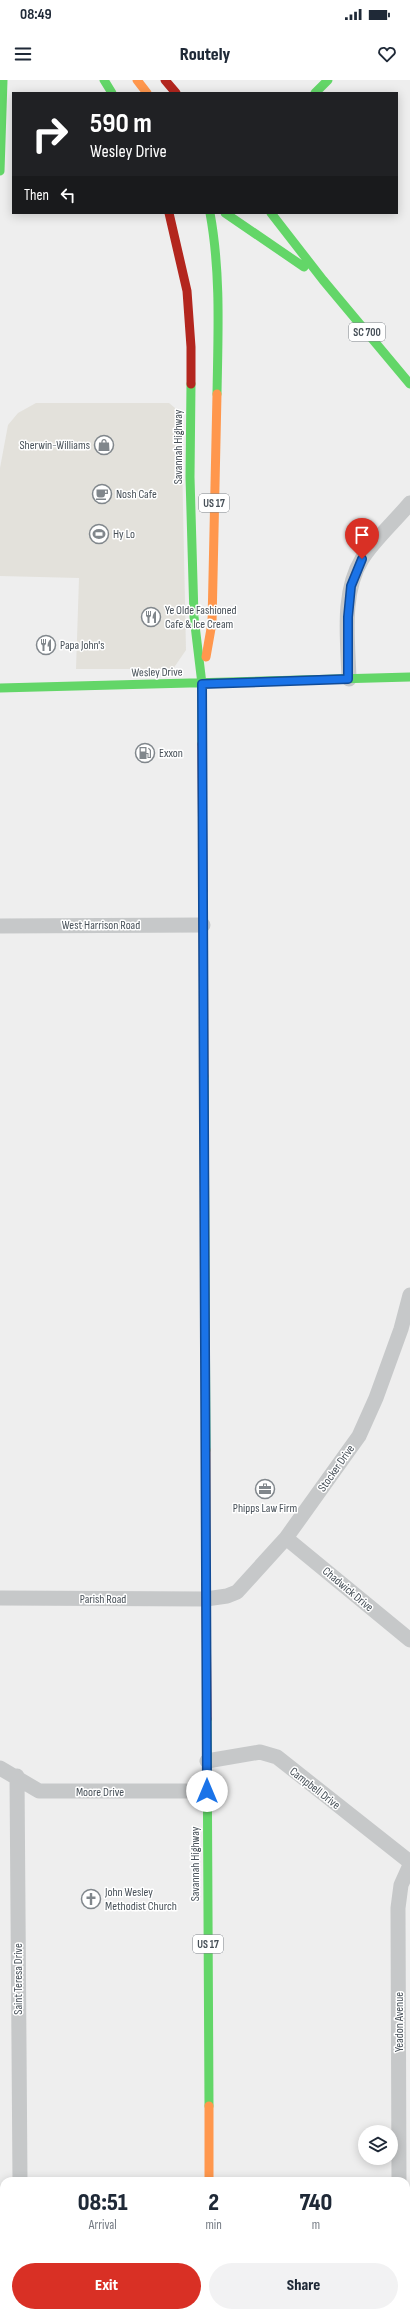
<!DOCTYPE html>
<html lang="en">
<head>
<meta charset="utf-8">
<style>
	body { margin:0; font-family:"Sofia Sans Condensed",sans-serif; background:#f2f2f3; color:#1f2937; height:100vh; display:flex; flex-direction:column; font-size:15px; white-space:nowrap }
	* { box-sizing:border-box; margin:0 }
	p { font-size:13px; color:#747a83 }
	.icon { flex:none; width:22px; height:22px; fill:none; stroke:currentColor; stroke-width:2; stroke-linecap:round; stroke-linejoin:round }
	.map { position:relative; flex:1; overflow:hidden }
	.panel { position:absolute; left:0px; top:2097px; width:410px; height:140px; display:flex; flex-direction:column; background:#fff; border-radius:12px 12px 0 0; box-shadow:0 2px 10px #0003 }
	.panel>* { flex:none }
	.top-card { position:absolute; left:12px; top:12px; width:386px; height:122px; border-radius:0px; box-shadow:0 2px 10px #0003; background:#202124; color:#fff; overflow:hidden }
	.fabs { position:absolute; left:358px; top:2045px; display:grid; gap:8px }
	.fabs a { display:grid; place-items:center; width:40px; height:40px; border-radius:50%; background:#fff; box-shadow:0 2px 10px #0003; font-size:20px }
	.pin { position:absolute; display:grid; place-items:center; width:34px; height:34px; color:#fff; margin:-41px -17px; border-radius:50% 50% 50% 0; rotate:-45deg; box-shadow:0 0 4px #0007 }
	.pin .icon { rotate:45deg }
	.me { position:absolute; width:44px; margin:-22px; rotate:0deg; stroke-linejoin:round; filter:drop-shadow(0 0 3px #0008) }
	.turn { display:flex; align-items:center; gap:14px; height:84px; padding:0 12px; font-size:18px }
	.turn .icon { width:52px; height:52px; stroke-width:2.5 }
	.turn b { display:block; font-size:28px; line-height:34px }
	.then { display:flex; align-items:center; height:38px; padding:0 12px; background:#0003; gap:8px; font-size:15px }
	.eta { display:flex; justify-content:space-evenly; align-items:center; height:68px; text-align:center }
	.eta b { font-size:24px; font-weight:800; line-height:28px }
	.cta { display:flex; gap:8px; margin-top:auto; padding:8px 12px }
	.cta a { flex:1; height:46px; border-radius:24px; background:#d93025; color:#fff; font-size:16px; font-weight:800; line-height:46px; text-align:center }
	.cta a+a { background:#f2f2f3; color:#1f2937 }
	.status { display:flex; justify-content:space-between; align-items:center; height:28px; padding:0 20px; background:#fff; direction:ltr }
	.status svg { height:11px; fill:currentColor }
	header { display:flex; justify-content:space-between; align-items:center; height:52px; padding:0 12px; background:#fff; font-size:18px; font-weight:800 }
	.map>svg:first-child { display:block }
</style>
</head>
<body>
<div class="status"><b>08:49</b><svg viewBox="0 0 49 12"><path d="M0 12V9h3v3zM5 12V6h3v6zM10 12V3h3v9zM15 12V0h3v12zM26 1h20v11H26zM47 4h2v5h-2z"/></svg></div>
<header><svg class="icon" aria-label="menu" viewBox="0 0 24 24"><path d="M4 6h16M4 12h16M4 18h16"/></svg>Routely<svg class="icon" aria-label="heart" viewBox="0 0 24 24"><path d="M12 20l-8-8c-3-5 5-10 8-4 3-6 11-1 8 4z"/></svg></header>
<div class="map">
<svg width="410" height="2237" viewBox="0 0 410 2237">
	<rect width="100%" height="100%" fill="#eee"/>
	<path fill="#e3e1db" d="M36,323H169L181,333L186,570L173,589H76L79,498L0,496V388L8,345L18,333Z"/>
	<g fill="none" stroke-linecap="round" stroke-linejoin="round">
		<path stroke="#c6c8c9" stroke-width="15" d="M349,599C348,561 341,513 362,479C373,461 396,440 410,423
			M0,846L203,845
			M286,1458L410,1560
			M0,1518L206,1519L227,1516L237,1512L286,1458L359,1356L376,1318L401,1249L410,1215
			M207,1681L260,1672L277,1677L410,1782
			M0,1688L39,1711H207
			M17,1696L20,2101
			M399,2101L398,1828L401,1805L410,1785
			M21,2233V2237
			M400,2233V2237"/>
		<path stroke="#63d668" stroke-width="9" d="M104,0L112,13
			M315,13L328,0
			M0,91L3,0
			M210,133C221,193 218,254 217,314
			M225,133L304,187
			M271,133L323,200L410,304
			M191,304L190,397L194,537L202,604V664
			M0,608L410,597
			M204,996L206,1370
			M207,1639L209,2026
			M209,2233V2237"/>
		<path stroke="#ff974d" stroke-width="9" d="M137,0L147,13
			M206,577L212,543L217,314
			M203,811L204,996
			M206,1370V1504
			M209,2026V2101"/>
		<path stroke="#b3261e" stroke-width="9" d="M165,0L176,13
			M169,133L187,211L191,267V304
			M202,664L203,811
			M206,1504L207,1639"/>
	</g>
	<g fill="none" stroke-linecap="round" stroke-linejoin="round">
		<defs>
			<path id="route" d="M207,1711L202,604L348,599V537L351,506L362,479"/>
		</defs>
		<use href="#route" stroke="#114b97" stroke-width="10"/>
		<use href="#route" stroke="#1a73e8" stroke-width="7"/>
	</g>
	<defs>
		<symbol id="shop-ring" viewBox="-11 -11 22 22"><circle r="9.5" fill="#fff" stroke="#81878c" stroke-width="1.5"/><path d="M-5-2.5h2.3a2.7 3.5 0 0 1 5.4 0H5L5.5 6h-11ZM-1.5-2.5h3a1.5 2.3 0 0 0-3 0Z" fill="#81878c"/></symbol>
		<symbol id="cafe-ring" viewBox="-11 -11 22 22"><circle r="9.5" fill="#fff" stroke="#81878c" stroke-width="1.5"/><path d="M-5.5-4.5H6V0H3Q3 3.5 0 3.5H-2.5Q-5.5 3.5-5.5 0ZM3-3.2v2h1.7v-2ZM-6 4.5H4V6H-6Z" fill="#81878c"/></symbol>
		<symbol id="stadium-ring" viewBox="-11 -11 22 22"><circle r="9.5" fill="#fff" stroke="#81878c" stroke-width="1.5"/><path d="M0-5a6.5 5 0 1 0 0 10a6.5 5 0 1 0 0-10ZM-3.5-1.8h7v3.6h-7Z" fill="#81878c"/></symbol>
		<symbol id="restaurant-ring" viewBox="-11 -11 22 22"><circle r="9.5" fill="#fff" stroke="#81878c" stroke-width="1.5"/><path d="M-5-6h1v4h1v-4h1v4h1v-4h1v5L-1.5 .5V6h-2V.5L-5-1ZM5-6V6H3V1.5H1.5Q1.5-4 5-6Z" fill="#81878c"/></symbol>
		<symbol id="fuel-ring" viewBox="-11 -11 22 22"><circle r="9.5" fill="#fff" stroke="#81878c" stroke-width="1.5"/><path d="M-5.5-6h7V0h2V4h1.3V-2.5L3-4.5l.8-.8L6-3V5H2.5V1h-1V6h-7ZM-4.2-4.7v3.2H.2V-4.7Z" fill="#81878c"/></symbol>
		<symbol id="office-ring" viewBox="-11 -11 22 22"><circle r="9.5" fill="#fff" stroke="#81878c" stroke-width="1.5"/><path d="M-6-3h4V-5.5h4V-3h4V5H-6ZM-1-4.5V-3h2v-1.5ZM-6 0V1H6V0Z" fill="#81878c"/></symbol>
		<symbol id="church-ring" viewBox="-11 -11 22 22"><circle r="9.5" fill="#fff" stroke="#81878c" stroke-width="1.5"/><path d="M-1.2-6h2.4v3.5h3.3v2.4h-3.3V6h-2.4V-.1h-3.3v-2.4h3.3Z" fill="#81878c"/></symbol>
	</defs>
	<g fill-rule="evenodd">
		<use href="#shop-ring" x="93" y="354" width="22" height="22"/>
		<use href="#cafe-ring" x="91" y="403" width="22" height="22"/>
		<use href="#stadium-ring" x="88" y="443" width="22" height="22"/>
		<use href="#restaurant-ring" x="140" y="526" width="22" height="22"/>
		<use href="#restaurant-ring" x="35" y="554" width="22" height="22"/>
		<use href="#fuel-ring" x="134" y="662" width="22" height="22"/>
		<use href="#office-ring" x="254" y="1398" width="22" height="22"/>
		<use href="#church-ring" x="80" y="1808" width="22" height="22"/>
	</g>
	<g text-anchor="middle" stroke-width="3" stroke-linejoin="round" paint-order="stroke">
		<g fill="#fff" stroke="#7e848a" stroke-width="1">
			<rect x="349" y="243" width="36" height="18" rx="3"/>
			<rect x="199" y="414" width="30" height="18" rx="3"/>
			<rect x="193" y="1855" width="30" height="18" rx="3"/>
		</g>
		<g font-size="11" font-weight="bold" fill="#475058">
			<text x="367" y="256">SC 700</text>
			<text x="214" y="427">US 17</text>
			<text x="208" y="1868">US 17</text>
		</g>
		<g font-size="12" fill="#475058" stroke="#fff" text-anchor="start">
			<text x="90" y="369" text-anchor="end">Sherwin-Williams</text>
			<text x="116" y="418">Nosh Cafe</text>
			<text x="113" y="458">Hy Lo</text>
			<text x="165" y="534">Ye Olde Fashioned<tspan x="165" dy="14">Cafe &amp; Ice Cream</tspan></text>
			<text x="60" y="569">Papa John's</text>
			<text x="159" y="677">Exxon</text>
			<text x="265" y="1432" text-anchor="middle">Phipps Law Firm</text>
			<text x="105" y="1816">John Wesley<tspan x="105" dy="14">Methodist Church</tspan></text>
		</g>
		<g font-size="12" fill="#475058" stroke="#fff">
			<text transform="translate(178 367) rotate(-90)" y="4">Savannah Highway</text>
			<text transform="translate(157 592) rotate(-1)" y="4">Wesley Drive</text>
			<text x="101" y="849">West Harrison Road</text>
			<text transform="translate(336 1388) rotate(-55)" y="4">Stocker Drive</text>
			<text transform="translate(348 1509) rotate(40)" y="4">Chadwick Drive</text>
			<text x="103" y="1523">Parish Road</text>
			<text transform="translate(315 1708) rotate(38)" y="4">Campbell Drive</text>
			<text x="100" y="1716">Moore Drive</text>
			<text transform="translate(195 1784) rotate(-90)" y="4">Savannah Highway</text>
			<text transform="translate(18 1899) rotate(-90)" y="4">Saint Teresa Drive</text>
			<text transform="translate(399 1942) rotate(-90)" y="4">Yeadon Avenue</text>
		</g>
	</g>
</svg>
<div class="fabs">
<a><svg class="icon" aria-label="layers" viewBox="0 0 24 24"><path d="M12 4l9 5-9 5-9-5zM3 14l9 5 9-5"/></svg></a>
</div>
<div class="pin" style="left:362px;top:479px;background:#d93025"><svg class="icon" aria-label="arrive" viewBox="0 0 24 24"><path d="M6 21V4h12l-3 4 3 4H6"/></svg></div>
<svg class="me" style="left:207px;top:1711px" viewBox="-20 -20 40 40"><circle r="19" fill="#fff"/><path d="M0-13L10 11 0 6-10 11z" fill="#1a73e8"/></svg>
<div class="top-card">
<div class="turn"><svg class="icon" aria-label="right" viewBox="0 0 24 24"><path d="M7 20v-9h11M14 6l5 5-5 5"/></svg><div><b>590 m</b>Wesley Drive</div></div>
<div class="then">Then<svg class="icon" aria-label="left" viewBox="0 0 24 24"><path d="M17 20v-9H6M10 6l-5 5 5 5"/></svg></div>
</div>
<section class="panel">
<div class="eta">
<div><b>08:51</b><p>Arrival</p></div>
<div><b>2</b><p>min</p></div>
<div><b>740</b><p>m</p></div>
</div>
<div class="cta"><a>Exit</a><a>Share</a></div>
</section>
</div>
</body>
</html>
